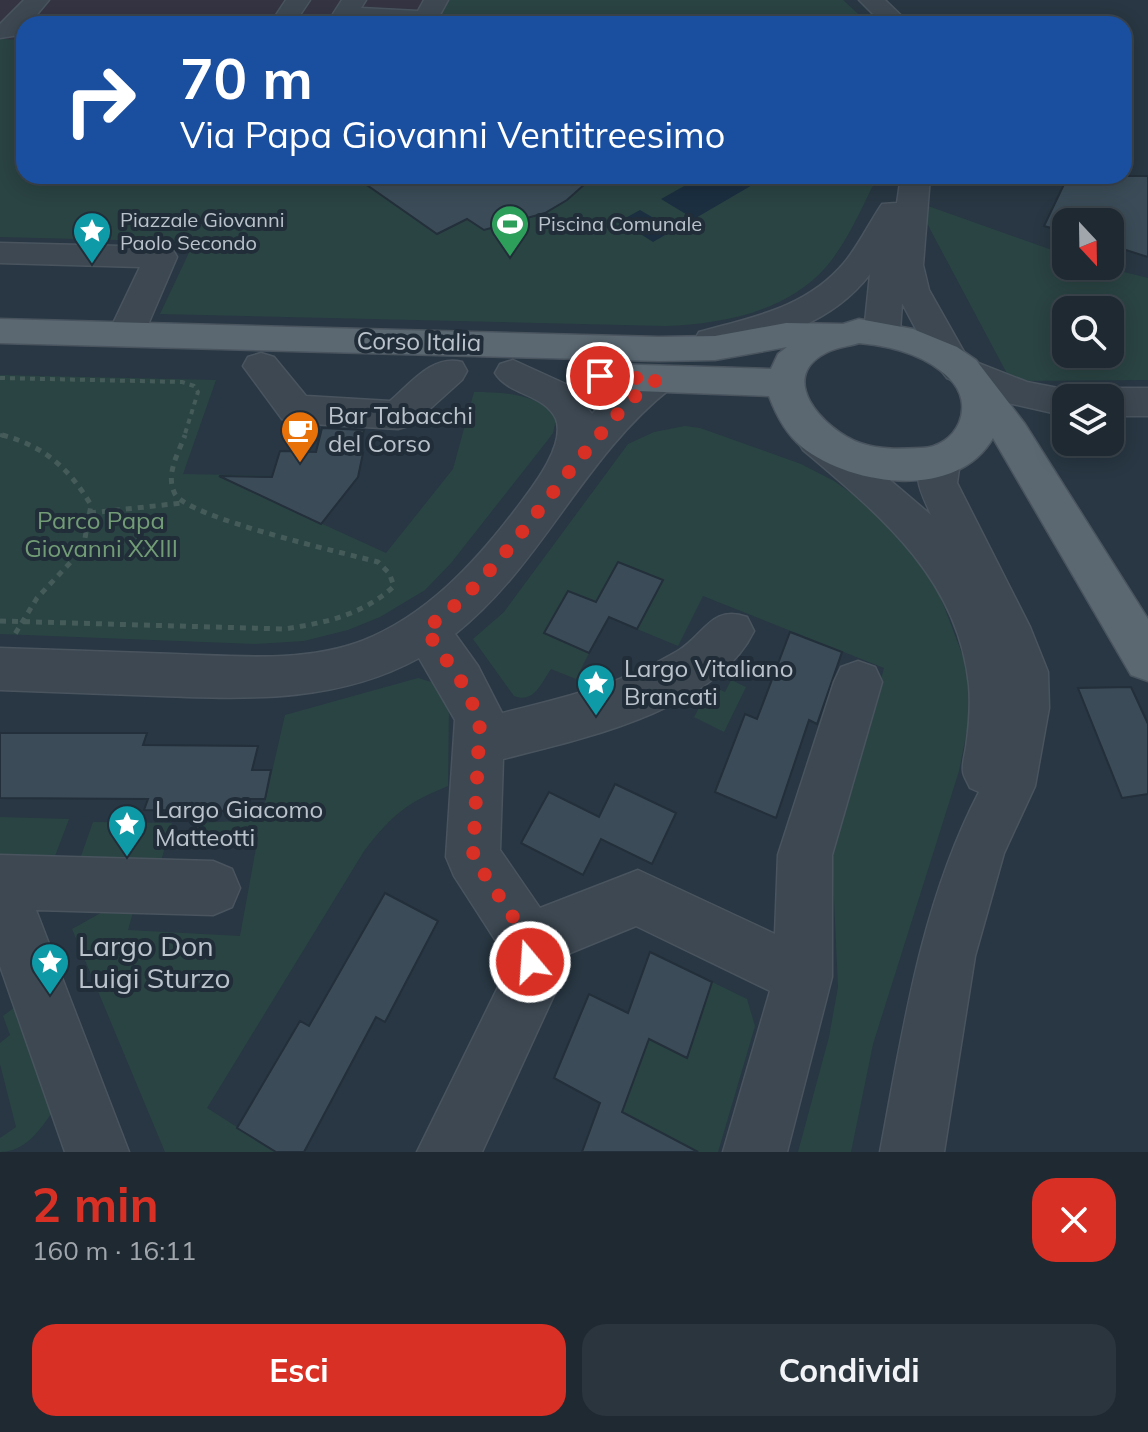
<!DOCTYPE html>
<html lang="it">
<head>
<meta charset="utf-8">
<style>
	body { margin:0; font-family:Mulish,sans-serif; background:#2b353e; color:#f1f3f6; height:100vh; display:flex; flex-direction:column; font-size:30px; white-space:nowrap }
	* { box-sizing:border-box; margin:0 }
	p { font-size:26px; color:#a1a6ac }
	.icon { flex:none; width:44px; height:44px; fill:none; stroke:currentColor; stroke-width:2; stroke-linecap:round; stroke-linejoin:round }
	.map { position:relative; height:1152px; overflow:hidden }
	.sheet { display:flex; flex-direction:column; background:#1e2932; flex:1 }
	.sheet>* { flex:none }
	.guide { position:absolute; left:16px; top:16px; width:1116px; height:168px; border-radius:24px; box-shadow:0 4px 20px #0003,0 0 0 2px #3c454d; background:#1a4fa0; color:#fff; overflow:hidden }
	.needle { width:52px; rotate:158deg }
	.controls { position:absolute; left:1052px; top:208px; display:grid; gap:16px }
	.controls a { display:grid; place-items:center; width:72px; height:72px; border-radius:16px; background:#1e2932; box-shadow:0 4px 20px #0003,0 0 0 2px #3c454d; font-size:40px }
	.pin { position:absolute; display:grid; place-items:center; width:68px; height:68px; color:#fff; margin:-34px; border:4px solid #fff; border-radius:50%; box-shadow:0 2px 8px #0007 }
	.me { position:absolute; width:88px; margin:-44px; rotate:342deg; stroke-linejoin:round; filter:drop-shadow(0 0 6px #0008) }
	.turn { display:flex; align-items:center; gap:28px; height:168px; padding:0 32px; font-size:36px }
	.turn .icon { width:104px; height:104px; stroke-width:2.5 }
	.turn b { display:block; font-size:56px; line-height:68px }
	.round { display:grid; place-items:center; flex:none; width:84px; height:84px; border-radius:24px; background:#2b353e }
	.headline { display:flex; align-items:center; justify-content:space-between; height:136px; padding:0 32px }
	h1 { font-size:48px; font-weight:700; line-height:60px; color:#d93025 }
	.cta { display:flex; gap:16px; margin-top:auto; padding:16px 32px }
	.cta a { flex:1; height:92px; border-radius:24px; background:#d93025; color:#fff; font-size:32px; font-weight:700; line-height:92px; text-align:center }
	.cta a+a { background:#2b353e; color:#f1f3f6 }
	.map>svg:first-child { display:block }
</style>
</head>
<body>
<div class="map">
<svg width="1148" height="1152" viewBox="0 0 1148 1152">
	<rect width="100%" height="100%" fill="#283743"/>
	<path fill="#343443" d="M0,0H445L435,23L24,24V40L0,39Z"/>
	<path fill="#2a4443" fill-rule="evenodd" d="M445,0H843L869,24H293L300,14L435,23Z
		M0,39L24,40V176H878C862,206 848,242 825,268C786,312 721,324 665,326L160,314L194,242L0,237Z
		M928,206L1066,255V266H1100L1148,278V380L1011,381L930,229L924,216ZM1066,310H1110V354H1066Z
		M0,375L216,380L183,474L321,477L294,511L386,553L453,469L474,392C503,392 534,394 557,414L553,433L547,441L451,563L425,590L380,617L348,630L304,641L255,644L0,634Z
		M685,426L700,428L801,464L834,481L868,505L918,556L937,588L967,667L971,710L959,771L873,1044L851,1152H798L829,1037L838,987L832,855L884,668L703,596L678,646L637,629L663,580L619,562L596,602L568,591L544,632L589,653L576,679L551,669C541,683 534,704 514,696L473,639L504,612L628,444L654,432Z
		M418,678L438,684L449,702L448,786C406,803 392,815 364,851L207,1108L276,1152H165L72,929L115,905H135L128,930L240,936L258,837L193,839L196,823L261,820L285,715Z
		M731,680L746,687L724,732L694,717L711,686L725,692Z
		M0,817L69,819L55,856L0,855Z
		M93,822L172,823L161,861L80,859Z
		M712,982L747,999L755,1026L718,1152H668L672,1138L622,1112L649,1039L687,1058Z
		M23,1001L53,1111C40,1130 25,1152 0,1152V1138L16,1127L0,1064V1043L10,1035L3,1016Z"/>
	<path fill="#1b2f41" d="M702,176H739L754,184L694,219L661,199Z
		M640,210L674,230L653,242L620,221Z"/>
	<path fill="#3b4c58" stroke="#232f3a" stroke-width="2" d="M354,176H594L567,200L545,213L484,230L467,219L437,234Z
		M1068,176H1148V257L1110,245V222H1066V232L1044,226Z
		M322,428L364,430L358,453H363L358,477L321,524L219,476L272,477L280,451L316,452Z
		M618,562L663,580L637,629L609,617L589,653L544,633L568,591L596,602Z
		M790,632L842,652L817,724L809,720L776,818L715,792L745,714L757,719Z
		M1131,687L1148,724V794L1122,798L1078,688Z
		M0,733H147L143,745L258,746L252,770H271L265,799H243L240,811L144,810L148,799L0,798Z
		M615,784L676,813L652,864L601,839L583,875L521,843L549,792L599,817Z
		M385,893L438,921L385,1022L376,1017L304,1152H276L237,1128L300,1021L309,1026Z
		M650,952L712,982L687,1058L649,1039L622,1112L698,1152H582L600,1103L554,1078L589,994L628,1013Z"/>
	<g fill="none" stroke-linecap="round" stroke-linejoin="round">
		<defs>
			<path id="minor" d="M24,0H49L29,24H24L19,35L0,38V24Z
				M286,0H310L294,24H270Z
				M342,0H366L361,8L418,11L424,0H448L435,24L336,19L333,14Z
				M859,0H885L910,24H883Z
				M901,176L930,177L923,265L929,290L968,359L1027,382L1079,392L1083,398H1066V416L1008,403L947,378L932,359L902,303L900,332L895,340L882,344L869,340L864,332L870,274C831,325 771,340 712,353L699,350L694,341L699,332C753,317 806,308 844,263C859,245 869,223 882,204L897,203Z
				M0,243L161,247L173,250L177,257L144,334L139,342L126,346L113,342L108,334L140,267L0,263Z
				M261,353L274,357L306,396L390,401C411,383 433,354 462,362L467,371L462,380L412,425L398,429L295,423L282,419L243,366L248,357Z
				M513,360L570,386L592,414C612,394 640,361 671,370L677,379L671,388C583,457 542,565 455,634L478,666L502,713C563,698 622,684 676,652C705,635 711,604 747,617L754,631C716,710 582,739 503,759L500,850L540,908L638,870L775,934L778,855L834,682L841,667L858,661L875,667L882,682L832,855V977L787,1152H723L770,991L636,926L558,958L560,982L482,1152H417L502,979L501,949L454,876L446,857L455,720L419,658C337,703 250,699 160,696C107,694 53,692 0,690V648C58,650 117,652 175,654C236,656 304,663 362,641C426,616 475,563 516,509C531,489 566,446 556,419C545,394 508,395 495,373L500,364Z
				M1110,388H1148V416H1110V398H1093L1097,392Z
				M817,425L831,430L931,515C920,489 911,478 926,451L940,447L954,451L960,462L957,483L1030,627L1048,672L1049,708L1035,786L1004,853L975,956L944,1152H880C903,1029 921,904 979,792L970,788C968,783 963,776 963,771C962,764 965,754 966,747C969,726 971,706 969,685C958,578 880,515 803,450L797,440L803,430Z
				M0,855L213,861L232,869L240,888L232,907L213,915L36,910L129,1152H65L0,966Z"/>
			<path id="major" d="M0,319L659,337L715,336L786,323L843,324L859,319L913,329L957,347L976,360L1025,424L1148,619V681L1131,675L993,438C957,501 851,486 802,447C786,434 776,415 769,396L610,390L597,386L591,377L597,368L610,364L771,369L778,354L787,347L715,360L659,361L0,343ZM859,343C891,346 926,355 949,378C977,405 957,447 921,448C900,449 880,450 860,443C824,430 773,376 830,351C839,347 850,346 859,343Z"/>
		</defs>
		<use href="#minor" stroke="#49545f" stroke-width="3"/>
		<use href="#major" stroke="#49545f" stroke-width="3"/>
		<path stroke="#445b5a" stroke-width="4" stroke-dasharray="5 5" stroke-linecap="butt" d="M0,378L182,382L194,386L198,392L184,437
			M0,435L9,437"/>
		<path stroke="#445b5a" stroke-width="5" stroke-dasharray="6 6" stroke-linecap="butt" d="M2,435C44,446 69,468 91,505L83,549L37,598L15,634
			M90,513L182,503
			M0,621L284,629C325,623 363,615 394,586L389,573L378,562C344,553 189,518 175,494C165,475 178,454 185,435"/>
		<use href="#minor" fill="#3d4852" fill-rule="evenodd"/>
		<use href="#major" fill="#5b6872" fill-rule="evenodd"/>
	</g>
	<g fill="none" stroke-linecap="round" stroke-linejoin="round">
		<path stroke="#d93025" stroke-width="14" stroke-dasharray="0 25.2" d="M530,962L529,941L473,857L480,719L461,681L425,629C494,581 538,506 593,443C613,419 631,396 658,379L600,376"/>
	</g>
	<defs>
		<symbol id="stadium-pin" viewBox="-11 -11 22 30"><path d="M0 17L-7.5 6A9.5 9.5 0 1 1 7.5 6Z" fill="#2e9e5b" stroke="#212d38"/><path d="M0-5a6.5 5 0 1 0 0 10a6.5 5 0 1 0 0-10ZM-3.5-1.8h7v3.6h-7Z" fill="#fff"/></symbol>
		<symbol id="sight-pin" viewBox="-11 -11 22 30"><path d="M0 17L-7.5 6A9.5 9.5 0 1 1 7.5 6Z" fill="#0f9aa8" stroke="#212d38"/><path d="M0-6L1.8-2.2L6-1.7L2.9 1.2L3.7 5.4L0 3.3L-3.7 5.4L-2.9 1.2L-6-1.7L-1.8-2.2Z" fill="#fff"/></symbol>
		<symbol id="cafe-pin" viewBox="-11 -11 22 30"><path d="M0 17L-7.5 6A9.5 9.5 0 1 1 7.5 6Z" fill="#e8710a" stroke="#212d38"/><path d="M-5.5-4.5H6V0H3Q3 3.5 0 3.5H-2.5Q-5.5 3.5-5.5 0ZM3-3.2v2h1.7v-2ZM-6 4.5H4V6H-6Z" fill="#fff"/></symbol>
	</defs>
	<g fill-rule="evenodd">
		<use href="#stadium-pin" x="488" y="202" width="44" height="60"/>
		<use href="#sight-pin" x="70" y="209" width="44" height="60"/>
		<use href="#cafe-pin" x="278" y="408" width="44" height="60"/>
		<use href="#sight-pin" x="574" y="661" width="44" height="60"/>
		<use href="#sight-pin" x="105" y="802" width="44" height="60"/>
		<use href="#sight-pin" x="28" y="940" width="44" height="60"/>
	</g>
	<g text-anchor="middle" stroke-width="8" stroke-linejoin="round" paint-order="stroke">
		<g font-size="20" fill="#bac3cc" stroke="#212d38" text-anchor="start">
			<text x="120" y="227">Piazzale Giovanni<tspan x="120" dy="23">Paolo Secondo</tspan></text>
			<text x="538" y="231">Piscina Comunale</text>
		</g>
		<g font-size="24" fill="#bac3cc" stroke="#212d38">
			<text transform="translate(419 342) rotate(1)" y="8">Corso Italia</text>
		</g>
		<g font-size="24" fill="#bac3cc" stroke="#212d38" text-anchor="start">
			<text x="328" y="424">Bar Tabacchi<tspan x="328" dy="28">del Corso</tspan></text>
			<text x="624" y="677">Largo Vitaliano<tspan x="624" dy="28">Brancati</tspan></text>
			<text x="155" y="818">Largo Giacomo<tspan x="155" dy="28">Matteotti</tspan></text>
		</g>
		<g font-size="24" fill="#729c76" stroke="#212d38">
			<text x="101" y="529">Parco Papa<tspan x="101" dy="28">Giovanni XXIII</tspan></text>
		</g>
		<g font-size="28" fill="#bac3cc" stroke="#212d38" text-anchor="start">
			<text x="78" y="956">Largo Don<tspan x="78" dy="32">Luigi Sturzo</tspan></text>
		</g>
	</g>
</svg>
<div class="controls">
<a><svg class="needle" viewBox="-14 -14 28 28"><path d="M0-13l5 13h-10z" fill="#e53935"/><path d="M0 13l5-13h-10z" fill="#a1a6ac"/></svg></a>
<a><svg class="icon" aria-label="search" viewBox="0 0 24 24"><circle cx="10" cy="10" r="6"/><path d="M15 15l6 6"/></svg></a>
<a><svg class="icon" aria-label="layers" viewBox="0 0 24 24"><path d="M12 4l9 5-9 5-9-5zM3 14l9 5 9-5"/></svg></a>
</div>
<div class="pin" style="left:600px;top:376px;background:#d93025"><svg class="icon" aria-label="arrive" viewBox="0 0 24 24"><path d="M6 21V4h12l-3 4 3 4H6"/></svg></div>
<svg class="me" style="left:530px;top:962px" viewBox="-20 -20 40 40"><circle r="17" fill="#d93025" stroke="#fff" stroke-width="3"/><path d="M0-11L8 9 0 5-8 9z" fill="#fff"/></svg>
<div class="guide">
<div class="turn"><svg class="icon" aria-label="right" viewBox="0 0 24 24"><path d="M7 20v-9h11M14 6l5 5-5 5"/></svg><div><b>70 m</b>Via Papa Giovanni Ventitreesimo</div></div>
</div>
</div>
<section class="sheet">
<div class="headline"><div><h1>2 min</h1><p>160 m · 16:11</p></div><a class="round" style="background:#d93025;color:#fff"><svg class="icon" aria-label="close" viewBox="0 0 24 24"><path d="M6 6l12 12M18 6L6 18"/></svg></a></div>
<div class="cta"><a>Esci</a><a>Condividi</a></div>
</section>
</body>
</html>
